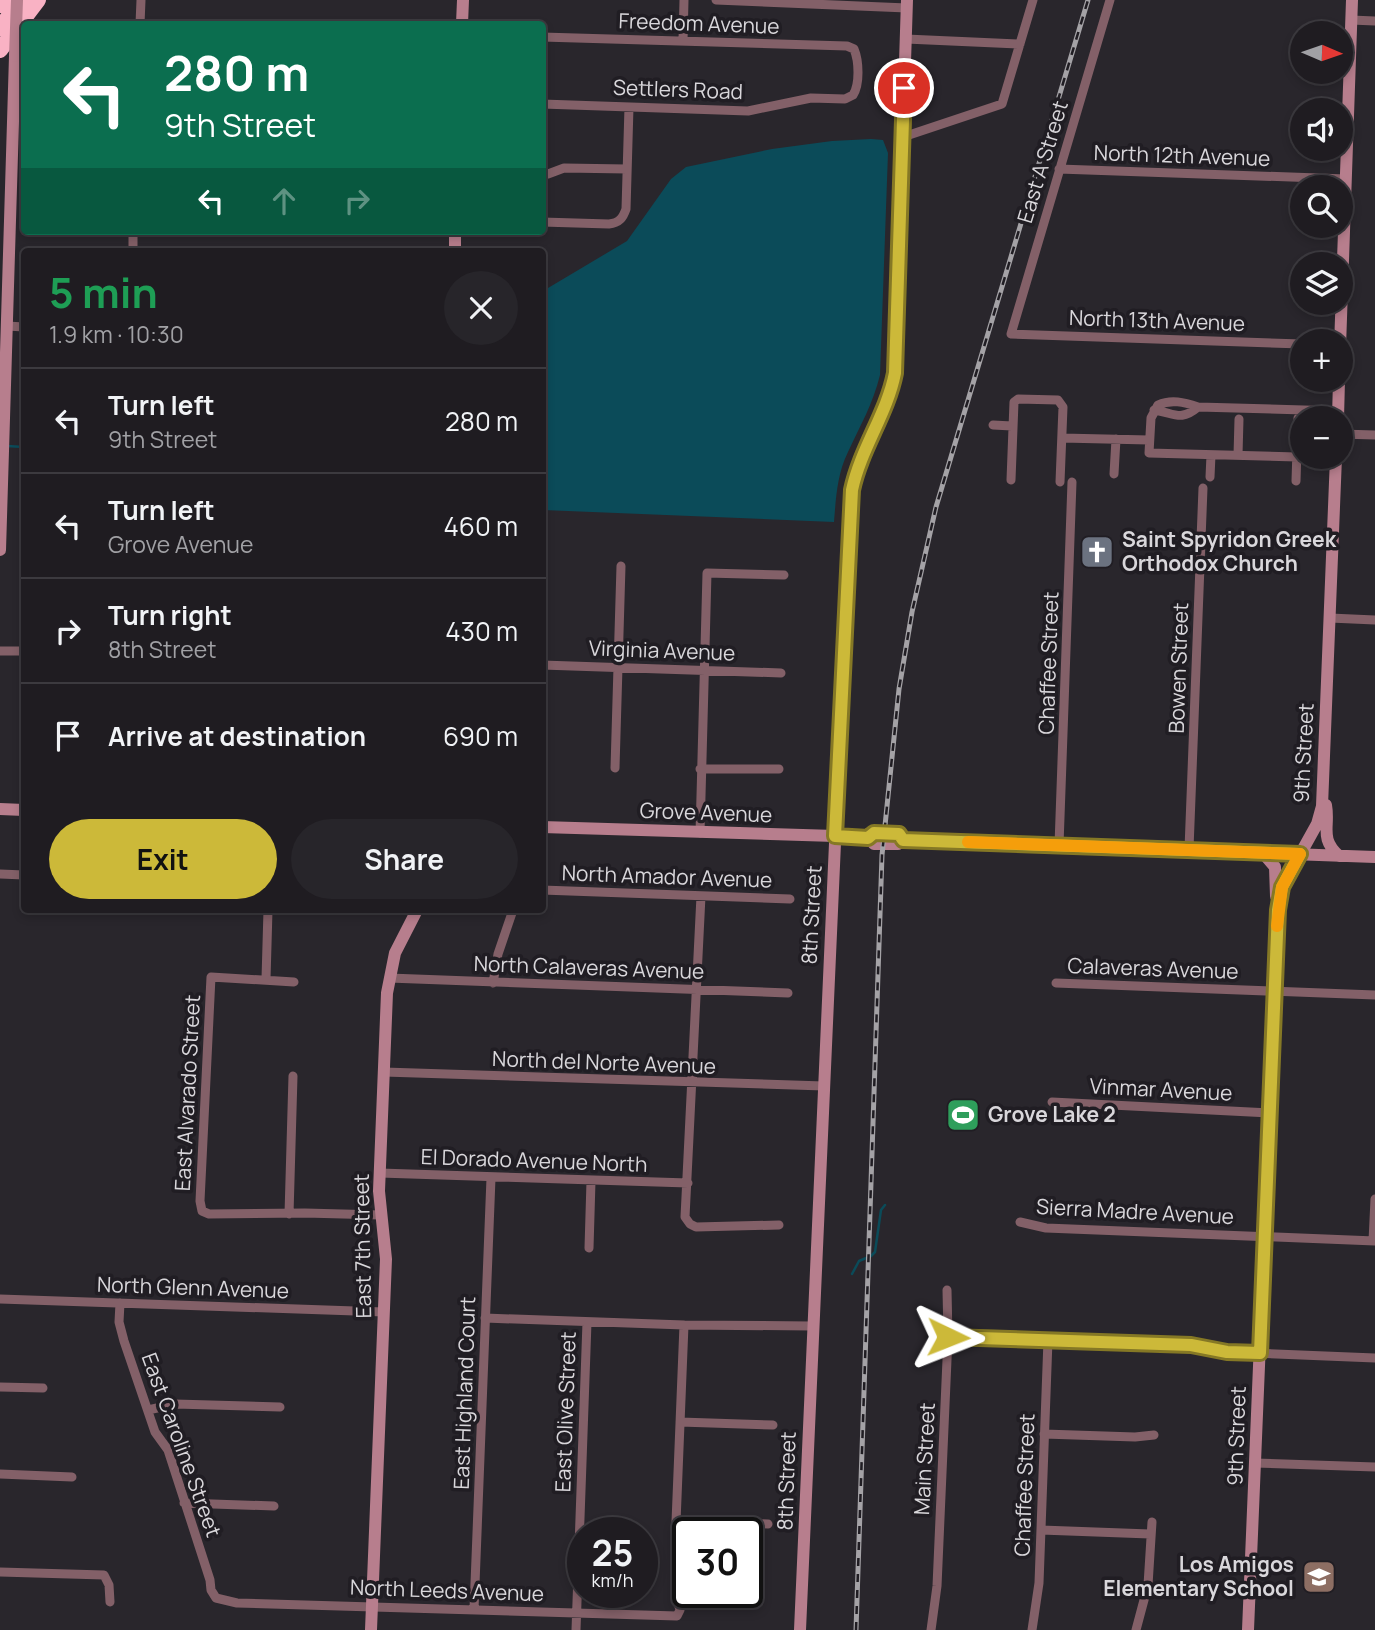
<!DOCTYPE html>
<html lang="en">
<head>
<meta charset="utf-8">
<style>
	body { margin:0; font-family:Manrope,sans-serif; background:#27252a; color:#f1f3f6; height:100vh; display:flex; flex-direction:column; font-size:26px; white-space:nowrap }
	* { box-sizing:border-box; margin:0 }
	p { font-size:23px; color:#a1a1a5 }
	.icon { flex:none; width:38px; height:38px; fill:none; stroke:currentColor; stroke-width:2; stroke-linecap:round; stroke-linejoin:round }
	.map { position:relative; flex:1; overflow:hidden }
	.drawer { position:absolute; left:21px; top:248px; width:525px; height:665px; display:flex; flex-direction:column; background:#1f1c21; border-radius:7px; box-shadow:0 4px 10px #0003,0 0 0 2px #3c3a3f }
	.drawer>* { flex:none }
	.top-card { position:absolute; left:21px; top:21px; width:525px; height:214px; border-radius:7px; box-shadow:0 4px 10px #0003,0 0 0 2px #3c3a3f; background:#0b6e4f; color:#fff; overflow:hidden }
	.needle { width:46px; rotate:92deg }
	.controls { position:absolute; left:1290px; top:21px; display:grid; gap:14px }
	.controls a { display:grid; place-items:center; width:63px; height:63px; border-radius:50%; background:#1f1c21; box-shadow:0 4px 10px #0003,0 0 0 2px #3c3a3f; font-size:35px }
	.speed { position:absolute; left:567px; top:1517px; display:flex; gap:14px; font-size:35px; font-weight:700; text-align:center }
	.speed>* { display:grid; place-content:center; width:91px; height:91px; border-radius:50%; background:#1f1c21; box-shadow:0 4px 10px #0003,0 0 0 2px #3c3a3f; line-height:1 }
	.speed small { font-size:18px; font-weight:400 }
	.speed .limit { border:4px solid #111; border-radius:10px; background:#fff; color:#111 }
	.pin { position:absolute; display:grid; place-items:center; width:60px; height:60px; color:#fff; margin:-30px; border:4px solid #fff; border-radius:50%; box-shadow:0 2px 7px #0007 }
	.me { position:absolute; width:77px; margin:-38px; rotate:92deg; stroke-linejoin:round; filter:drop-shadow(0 0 5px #0008) }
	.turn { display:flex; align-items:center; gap:24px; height:147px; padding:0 28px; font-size:32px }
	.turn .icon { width:91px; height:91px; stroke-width:2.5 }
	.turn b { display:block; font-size:49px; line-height:60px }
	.lanes { display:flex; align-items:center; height:66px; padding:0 28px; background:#0003; justify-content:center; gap:35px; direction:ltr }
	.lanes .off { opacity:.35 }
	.round { display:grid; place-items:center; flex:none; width:74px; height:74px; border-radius:37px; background:#27252a }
	.head { display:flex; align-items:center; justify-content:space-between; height:119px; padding:0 28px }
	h1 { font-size:42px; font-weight:700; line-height:52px; color:#1e9e55 }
	.action { display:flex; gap:14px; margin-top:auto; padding:14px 28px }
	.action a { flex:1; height:80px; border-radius:42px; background:#ccb939; color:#111; font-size:28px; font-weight:700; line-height:80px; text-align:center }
	.action a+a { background:#27252a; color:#f1f3f6 }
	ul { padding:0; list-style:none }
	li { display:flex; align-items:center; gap:21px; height:105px; padding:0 28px; border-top:2px solid #3c3a3f }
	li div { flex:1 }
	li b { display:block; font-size:26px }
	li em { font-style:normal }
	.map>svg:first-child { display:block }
</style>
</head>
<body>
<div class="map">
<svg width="1375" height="1630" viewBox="0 0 1375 1630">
	<rect width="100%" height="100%" fill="#29262c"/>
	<path fill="#0b4b59" d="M871,139L883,140L888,153L880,375C873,404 860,426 848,452C837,474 836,498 834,522L543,510V291L627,241L671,179L686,167L772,149L832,141Z"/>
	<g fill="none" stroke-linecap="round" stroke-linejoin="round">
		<path stroke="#0b4b59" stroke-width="2.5" d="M7,446L24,447
			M852,1274L859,1261L871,1256L875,1252L881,1210L885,1205"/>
		<path stroke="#836068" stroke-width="9" d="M716,0L907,8
			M1110,0L1011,334L1302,344
			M1351,20L1375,21
			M140,24L141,0
			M542,37L847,46L854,49C859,61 860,84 853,95L845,99L811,98L748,111L542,104
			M906,39L1020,44
			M683,41L684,0
			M903,137L1002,104L1033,0
			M1059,169L1346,179
			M548,174L564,168L627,169
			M542,222L609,224C619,223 623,218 626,209L629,107
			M133,252V231
			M7,326L24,327
			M1154,410C1175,413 1180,422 1198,407
			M993,425L1012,426
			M1340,434L1375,435
			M1062,438L1149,440
			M1238,455L1239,419
			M1297,457L1149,453L1151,418L1158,405C1171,399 1184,402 1198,407L1338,411
			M1114,474L1116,439
			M1210,477L1211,455
			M1011,480L1014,402L1018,399L1058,400L1063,407L1060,482
			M1296,481L1298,418
			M1330,618L1375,620
			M0,651H24
			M542,665L781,673
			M615,768L621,566
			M700,769H779
			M700,833L707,573L784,575
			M1059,845L1072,482
			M1189,849L1203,488
			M0,874L24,875
			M542,890L790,899
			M701,896L685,1217L690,1224L696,1227L779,1225
			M389,978L788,993
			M266,979L268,910
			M294,982L211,977L200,1201L202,1211L209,1214L305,1213L381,1215
			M493,983L498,954L513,910
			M1056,983L1375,995
			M384,1072L824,1086
			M1052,1102L1270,1113
			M380,1173L688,1183
			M289,1214L293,1076
			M1020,1222L1046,1228L1375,1241
			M1373,1241L1375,1199
			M589,1248L591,1181
			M0,1299L384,1312
			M120,1303L119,1322L124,1341L155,1432L168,1450L210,1580L211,1590L216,1598L237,1603L677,1616L680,1610L678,1603L680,1550L676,1522L684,1325
			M485,1318L684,1325L812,1326
			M948,1337L1191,1345L1227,1352L1375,1358
			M0,1387L43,1388
			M148,1410L175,1404L280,1407
			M680,1422L773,1425
			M1044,1434L1135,1437L1154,1435
			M1255,1463L1375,1467
			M0,1474L72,1477
			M184,1503L274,1506
			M676,1522L768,1524
			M1041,1530L1150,1534
			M0,1572L104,1575L109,1585L110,1602
			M474,1609L491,1178
			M576,1630L587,1322
			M931,1630L937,1586L948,1337L947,1290
			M1032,1630L1039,1583L1048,1340
			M1136,1630L1148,1585L1152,1522"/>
		<path stroke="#b77e8d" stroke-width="12" d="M462,24L463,0
			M455,252V231
			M1340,347L1352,0
			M1338,418L1339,380
			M0,550L15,56
			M1326,805C1330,827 1319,838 1339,856
			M0,809L24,810
			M542,827L835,836L868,838L874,844H898L903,840L1375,857
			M868,838L874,833L899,834L903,840
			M1263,853L1275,867L1276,896
			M371,1630L386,1259L379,1191L387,993L395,953L417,910
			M800,1630L850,506C855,455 885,422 895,373L907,0
			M1248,1630L1278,910L1282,887L1317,824L1322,806L1336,457"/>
		<path stroke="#f9b2c4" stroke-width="16" d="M0,5L4,0
			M0,28L21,0
			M0,50L38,0"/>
		<defs>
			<path id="rail" d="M856,1630L882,855L899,689L912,612L936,507L1088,0"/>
		</defs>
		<use href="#rail" stroke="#a4a2a6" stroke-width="5"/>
		<use href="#rail" stroke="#201d23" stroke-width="2.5" stroke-dasharray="8" stroke-linecap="butt"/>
		<path stroke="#b77e8d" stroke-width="12" d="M15,56L17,0"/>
	</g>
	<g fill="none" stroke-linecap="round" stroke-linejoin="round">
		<defs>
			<path id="route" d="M904,88L895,373C887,414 861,448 852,490L835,836L868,838L874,833L899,834L903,840L1300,854L1282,887L1278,910L1260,1353L1227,1352L1191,1345L948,1337"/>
		</defs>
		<use href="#route" stroke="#857825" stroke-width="18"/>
		<use href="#route" stroke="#ccb939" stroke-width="12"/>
		<path stroke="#f59e0b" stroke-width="12" d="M968,842L1300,854L1282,887L1277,926"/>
	</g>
	<defs>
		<symbol id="church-square" viewBox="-11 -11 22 22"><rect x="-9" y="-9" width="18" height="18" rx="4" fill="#6b7280" stroke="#201d23"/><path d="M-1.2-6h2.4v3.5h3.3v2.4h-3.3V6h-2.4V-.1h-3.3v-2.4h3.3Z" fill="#fff"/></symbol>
		<symbol id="stadium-square" viewBox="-11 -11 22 22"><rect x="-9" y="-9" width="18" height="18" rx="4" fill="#2e9e5b" stroke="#201d23"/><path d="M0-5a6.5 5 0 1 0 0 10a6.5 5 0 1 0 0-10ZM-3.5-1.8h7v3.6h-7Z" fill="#fff"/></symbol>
		<symbol id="school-square" viewBox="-11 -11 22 22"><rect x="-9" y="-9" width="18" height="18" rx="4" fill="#8d6e63" stroke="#201d23"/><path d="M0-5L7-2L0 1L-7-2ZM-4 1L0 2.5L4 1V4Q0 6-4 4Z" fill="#fff"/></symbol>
	</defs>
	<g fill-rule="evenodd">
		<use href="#church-square" x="1078" y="533" width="38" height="38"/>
		<use href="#stadium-square" x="944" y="1096" width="38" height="38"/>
		<use href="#school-square" x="1300" y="1558" width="38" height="38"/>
	</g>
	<g text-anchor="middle" stroke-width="7" stroke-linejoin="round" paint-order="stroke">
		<g font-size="21" fill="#d9d7db" stroke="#201d23">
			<text transform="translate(699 24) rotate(2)" y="7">Freedom Avenue</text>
			<text transform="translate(678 90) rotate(2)" y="7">Settlers Road</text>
			<text transform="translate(1182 156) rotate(2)" y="7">North 12th Avenue</text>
			<text transform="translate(1043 162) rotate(-73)" y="7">East A Street</text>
			<text transform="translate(1157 321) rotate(2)" y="7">North 13th Avenue</text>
			<text transform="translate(662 651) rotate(2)" y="7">Virginia Avenue</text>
			<text transform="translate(1049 663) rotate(-88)" y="7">Chaffee Street</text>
			<text transform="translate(1179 668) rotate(-88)" y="7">Bowen Street</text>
			<text transform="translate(1304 753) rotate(-87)" y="7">9th Street</text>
			<text transform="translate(706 813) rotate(2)" y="7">Grove Avenue</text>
			<text transform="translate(667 877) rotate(2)" y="7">North Amador Avenue</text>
			<text transform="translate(812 915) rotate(-87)" y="7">8th Street</text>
			<text transform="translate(589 968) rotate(2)" y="7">North Calaveras Avenue</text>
			<text transform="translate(1153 969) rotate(2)" y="7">Calaveras Avenue</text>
			<text transform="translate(604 1063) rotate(2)" y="7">North del Norte Avenue</text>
			<text transform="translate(1161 1090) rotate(3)" y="7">Vinmar Avenue</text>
			<text transform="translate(188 1093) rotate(-87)" y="7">East Alvarado Street</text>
			<text transform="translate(534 1161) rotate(2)" y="7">El Dorado Avenue North</text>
			<text transform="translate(1135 1212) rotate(3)" y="7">Sierra Madre Avenue</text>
			<text transform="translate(363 1246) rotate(-91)" y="7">East 7th Street</text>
			<text transform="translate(193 1288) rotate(2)" y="7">North Glenn Avenue</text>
			<text transform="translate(465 1393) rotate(-88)" y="7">East Highland Court</text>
			<text transform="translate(566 1412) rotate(-88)" y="7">East Olive Street</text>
			<text transform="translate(1237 1436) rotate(-88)" y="7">9th Street</text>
			<text transform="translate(181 1445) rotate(70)" y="7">East Caroline Street</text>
			<text transform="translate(925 1459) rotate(-87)" y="7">Main Street</text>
			<text transform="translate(787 1481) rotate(-88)" y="7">8th Street</text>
			<text transform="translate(1025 1485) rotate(-88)" y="7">Chaffee Street</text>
			<text transform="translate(447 1591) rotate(2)" y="7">North Leeds Avenue</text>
		</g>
		<g font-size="21" font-weight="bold" fill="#d9d7db" stroke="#201d23" text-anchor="start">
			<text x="1122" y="547">Saint Spyridon Greek<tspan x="1122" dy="24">Orthodox Church</tspan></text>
			<text x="988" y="1122">Grove Lake 2</text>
			<text x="1294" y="1572" text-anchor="end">Los Amigos<tspan x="1294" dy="24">Elementary School</tspan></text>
		</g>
	</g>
</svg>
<div class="controls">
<a><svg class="needle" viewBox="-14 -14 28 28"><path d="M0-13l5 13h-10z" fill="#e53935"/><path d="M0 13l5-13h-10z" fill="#a1a1a5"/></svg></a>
<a><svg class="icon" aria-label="sound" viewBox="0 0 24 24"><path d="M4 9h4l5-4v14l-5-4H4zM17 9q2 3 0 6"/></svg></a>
<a><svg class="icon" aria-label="search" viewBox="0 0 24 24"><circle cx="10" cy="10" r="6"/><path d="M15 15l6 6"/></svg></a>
<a><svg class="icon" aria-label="layers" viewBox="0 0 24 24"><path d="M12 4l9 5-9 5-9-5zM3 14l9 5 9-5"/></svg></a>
<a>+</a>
<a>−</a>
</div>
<div class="speed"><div>25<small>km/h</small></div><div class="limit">30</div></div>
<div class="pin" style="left:904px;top:88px;background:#d93025"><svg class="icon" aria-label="arrive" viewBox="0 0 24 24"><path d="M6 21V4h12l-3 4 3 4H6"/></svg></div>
<svg class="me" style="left:948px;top:1337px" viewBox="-20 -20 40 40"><path d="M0-17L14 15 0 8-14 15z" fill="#ccb939" stroke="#fff" stroke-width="4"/></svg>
<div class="top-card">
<div class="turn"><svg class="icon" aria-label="left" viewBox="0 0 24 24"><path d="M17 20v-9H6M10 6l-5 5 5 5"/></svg><div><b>280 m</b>9th Street</div></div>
<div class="lanes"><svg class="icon" aria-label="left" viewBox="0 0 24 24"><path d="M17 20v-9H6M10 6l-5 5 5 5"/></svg><svg class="icon off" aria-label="ahead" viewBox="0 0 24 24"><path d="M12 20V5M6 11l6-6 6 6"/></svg><svg class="icon off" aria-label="right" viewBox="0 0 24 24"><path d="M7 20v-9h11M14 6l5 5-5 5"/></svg></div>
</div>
<section class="drawer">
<div class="head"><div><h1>5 min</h1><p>1.9 km · 10:30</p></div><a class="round"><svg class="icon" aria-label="close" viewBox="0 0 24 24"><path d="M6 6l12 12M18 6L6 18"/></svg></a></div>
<ul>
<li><svg class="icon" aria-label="left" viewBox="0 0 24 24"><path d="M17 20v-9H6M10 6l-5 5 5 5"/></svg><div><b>Turn left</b><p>9th Street</p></div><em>280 m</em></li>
<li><svg class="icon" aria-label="left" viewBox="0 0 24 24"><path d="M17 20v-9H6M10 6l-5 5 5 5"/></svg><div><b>Turn left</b><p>Grove Avenue</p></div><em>460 m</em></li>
<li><svg class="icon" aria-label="right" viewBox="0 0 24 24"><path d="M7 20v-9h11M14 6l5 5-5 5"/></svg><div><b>Turn right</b><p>8th Street</p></div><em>430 m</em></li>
<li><svg class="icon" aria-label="arrive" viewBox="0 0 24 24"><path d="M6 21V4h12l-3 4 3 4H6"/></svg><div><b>Arrive at destination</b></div><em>690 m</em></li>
</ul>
<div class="action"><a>Exit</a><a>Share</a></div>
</section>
</div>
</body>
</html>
